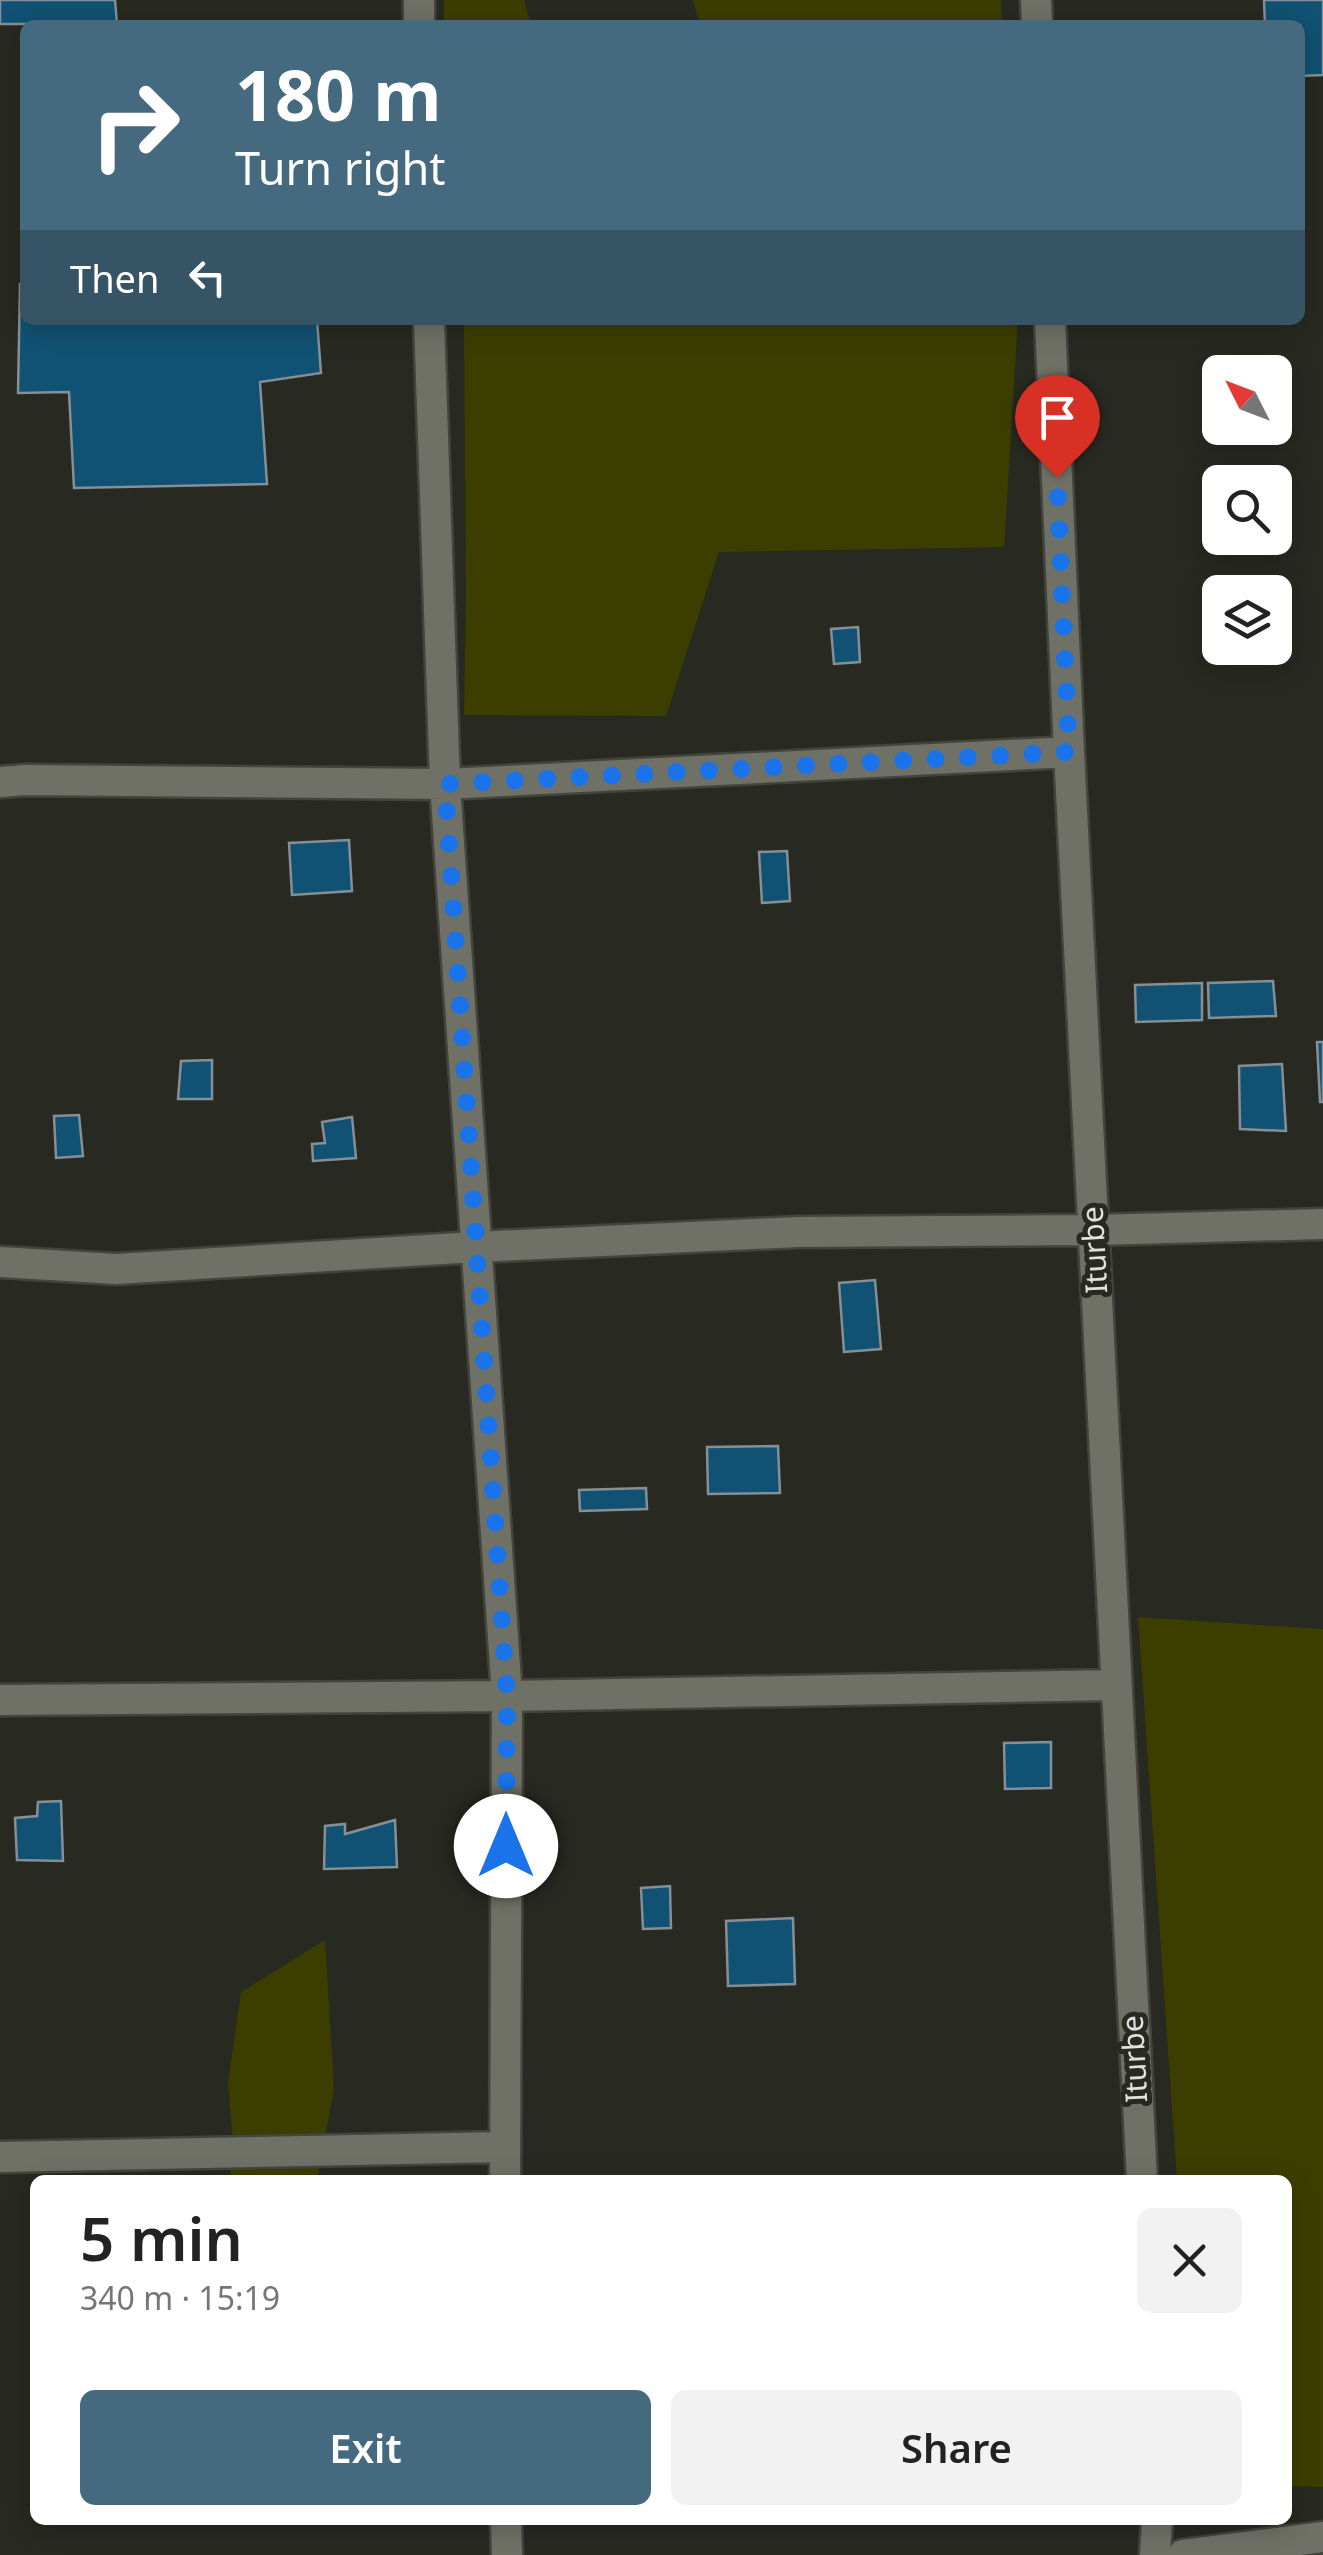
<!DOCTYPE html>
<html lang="en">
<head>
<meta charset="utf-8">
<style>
	body { margin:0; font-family:"Noto Sans",sans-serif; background:#f2f2f2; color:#222; height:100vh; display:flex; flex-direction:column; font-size:38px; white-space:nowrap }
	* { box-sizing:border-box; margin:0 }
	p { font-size:32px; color:#767676 }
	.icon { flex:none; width:55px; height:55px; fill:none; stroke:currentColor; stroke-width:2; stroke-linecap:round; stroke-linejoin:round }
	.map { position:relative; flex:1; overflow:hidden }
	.details { position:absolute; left:30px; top:2175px; width:1262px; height:350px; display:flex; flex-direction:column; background:#fff; border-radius:15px; box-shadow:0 5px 25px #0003 }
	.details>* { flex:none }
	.banner { position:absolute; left:20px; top:20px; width:1285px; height:305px; border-radius:15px; box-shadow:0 5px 25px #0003; background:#456a80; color:#fff; overflow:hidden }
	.needle { width:65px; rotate:312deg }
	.controls { position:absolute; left:1202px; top:355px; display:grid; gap:20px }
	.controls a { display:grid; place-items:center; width:90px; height:90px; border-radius:15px; background:#fff; box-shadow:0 5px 25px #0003; font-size:50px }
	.pin { position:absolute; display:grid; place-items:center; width:85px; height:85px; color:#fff; margin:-102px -42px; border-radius:50% 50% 50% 0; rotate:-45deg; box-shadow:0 0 10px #0007 }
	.pin .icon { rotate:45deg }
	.me { position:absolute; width:110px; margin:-55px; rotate:0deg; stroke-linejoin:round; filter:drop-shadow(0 0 8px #0008) }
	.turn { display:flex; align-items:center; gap:35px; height:210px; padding:0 50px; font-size:45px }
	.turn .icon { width:130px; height:130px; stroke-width:2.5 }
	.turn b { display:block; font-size:70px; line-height:85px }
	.then { display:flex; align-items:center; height:95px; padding:0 50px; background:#0003; gap:20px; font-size:38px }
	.round { display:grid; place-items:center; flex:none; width:105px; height:105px; border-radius:15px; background:#f2f2f2 }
	.head { display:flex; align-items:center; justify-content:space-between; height:170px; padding:0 50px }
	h1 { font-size:60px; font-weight:600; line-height:75px }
	.button { display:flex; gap:20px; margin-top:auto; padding:20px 50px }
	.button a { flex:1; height:115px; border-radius:15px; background:#456a80; color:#fff; font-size:40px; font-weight:600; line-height:115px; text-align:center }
	.button a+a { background:#f2f2f2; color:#222 }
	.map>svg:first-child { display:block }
</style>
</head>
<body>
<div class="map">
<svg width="1323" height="2555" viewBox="0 0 1323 2555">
	<rect width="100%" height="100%" fill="#282920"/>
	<path fill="#3c3e00" d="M444,0H524L531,25H444Z
		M693,0H1001L1002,25H700Z
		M464,320H1018L1004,547L719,552L666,716L464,715L466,597Z
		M1138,1617L1323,1629V2487L1288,2486V2180H1177Z
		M325,1940L334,2089L317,2180H230L233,2144L228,2082L241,1992Z"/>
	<path fill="#115173" stroke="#858f96" stroke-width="2.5" d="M0,0H115L117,24H0Z
		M1264,0H1323V75L1300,76V25H1265Z
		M20,284H25V320H317L321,373L260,382L267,484L74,488L69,392L18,393Z
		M858,627L860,662L834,664L831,629Z
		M349,840L352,891L292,895L289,843Z
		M787,851L790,901L762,903L759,852Z
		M1273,981L1276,1016L1209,1018L1208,983Z
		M1202,983V1020L1136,1022L1135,985Z
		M1317,1042H1323V1102H1320Z
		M212,1060V1099H178L181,1061Z
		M1282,1064L1286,1131L1240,1129L1239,1066Z
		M79,1115L83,1156L56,1158L54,1116Z
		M352,1117L356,1158L313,1161L312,1144L325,1143L322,1122Z
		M875,1280L881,1349L844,1352L839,1283Z
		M778,1446L780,1493L708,1494L707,1447Z
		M646,1488L647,1509L580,1511L579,1490Z
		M1051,1742V1788L1005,1789L1004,1743Z
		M61,1801L63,1861L17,1860L15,1818L37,1816L38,1802Z
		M395,1820L397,1867L324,1869L325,1826L345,1824V1834Z
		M670,1886L671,1928L643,1929L641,1888Z
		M793,1918L795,1984L728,1986L726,1921Z"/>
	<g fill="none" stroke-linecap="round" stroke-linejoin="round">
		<defs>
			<path id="minor" d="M419,0V25
				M1036,0L1037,25
				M429,320L445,784L507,1696L505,2180
				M1050,320L1069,752L1142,2180
				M0,782L25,780L445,784L1069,752
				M0,1262L116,1269L475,1247L798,1232L1094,1230L1323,1224
				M0,1700L507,1696L1116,1685
				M0,2157L504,2147
				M506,2520L507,2555
				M1155,2555L1157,2520
				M1183,2555L1323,2537"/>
		</defs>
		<use href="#minor" stroke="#43443c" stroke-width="35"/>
		<use href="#minor" stroke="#707166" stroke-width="30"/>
	</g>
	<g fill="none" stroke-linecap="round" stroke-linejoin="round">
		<path stroke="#1a73e8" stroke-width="18" stroke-dasharray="0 32.4" d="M506,1846L507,1696L445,784L1069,752L1057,477"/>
	</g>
	<g text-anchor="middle" stroke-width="10" stroke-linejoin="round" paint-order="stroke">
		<g font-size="30" fill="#e1e2dc" stroke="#282920">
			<text transform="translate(1095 1250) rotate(-93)" y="10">Iturbe</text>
			<text transform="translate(1135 2059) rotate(-93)" y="10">Iturbe</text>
		</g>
	</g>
</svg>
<div class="controls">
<a><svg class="needle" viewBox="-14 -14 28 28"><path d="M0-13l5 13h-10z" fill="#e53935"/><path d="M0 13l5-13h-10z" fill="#767676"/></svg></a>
<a><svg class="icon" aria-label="search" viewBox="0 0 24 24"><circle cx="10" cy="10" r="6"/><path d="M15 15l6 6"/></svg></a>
<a><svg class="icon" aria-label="layers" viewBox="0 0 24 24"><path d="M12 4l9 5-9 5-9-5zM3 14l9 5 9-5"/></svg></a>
</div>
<div class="pin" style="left:1057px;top:477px;background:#d93025"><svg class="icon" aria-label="arrive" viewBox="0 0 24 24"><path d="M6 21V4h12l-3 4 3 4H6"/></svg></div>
<svg class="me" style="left:506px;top:1846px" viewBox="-20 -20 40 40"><circle r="19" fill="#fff"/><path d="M0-13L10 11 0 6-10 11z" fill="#1a73e8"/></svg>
<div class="banner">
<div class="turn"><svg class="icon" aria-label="right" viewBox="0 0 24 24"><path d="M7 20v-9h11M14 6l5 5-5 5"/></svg><div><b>180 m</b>Turn right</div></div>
<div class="then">Then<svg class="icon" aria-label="left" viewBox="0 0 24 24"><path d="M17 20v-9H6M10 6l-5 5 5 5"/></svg></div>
</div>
<section class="details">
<div class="head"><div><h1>5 min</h1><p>340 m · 15:19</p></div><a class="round"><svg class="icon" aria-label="close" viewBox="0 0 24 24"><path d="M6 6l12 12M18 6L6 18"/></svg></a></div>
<div class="button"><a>Exit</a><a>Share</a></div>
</section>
</div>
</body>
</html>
